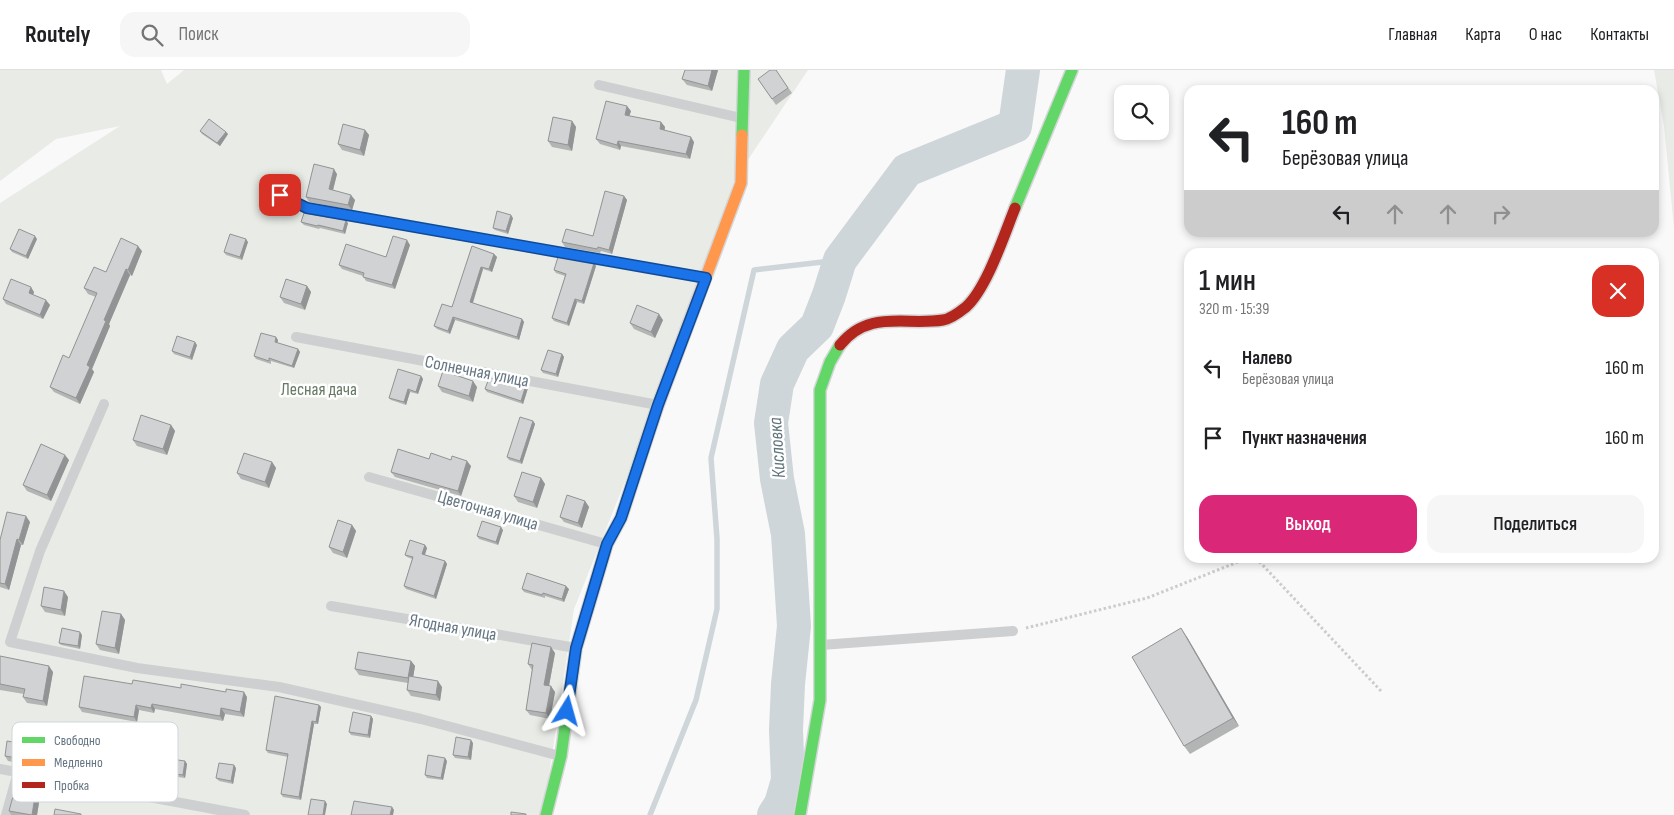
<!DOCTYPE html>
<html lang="ru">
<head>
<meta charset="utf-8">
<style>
	body { margin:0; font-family:"Sofia Sans Condensed",sans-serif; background:#f6f6f6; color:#202124; height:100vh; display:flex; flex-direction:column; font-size:19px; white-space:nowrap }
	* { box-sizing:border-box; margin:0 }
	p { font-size:16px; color:#757577 }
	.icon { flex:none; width:28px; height:28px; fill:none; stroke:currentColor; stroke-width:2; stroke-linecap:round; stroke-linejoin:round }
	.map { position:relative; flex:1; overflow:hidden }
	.panel { position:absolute; left:1184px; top:178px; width:475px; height:315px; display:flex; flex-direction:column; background:#fff; border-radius:15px; box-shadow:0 2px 8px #0003 }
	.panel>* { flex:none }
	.top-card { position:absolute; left:1184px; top:15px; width:475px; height:152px; border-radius:15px; box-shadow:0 2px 8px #0003; background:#fff; color:#202124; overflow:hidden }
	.buttons { position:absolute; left:1114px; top:15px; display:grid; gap:10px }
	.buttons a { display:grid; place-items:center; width:55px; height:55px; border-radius:10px; background:#fff; box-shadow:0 2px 8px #0003; font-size:25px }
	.pin { position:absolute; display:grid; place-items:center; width:42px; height:42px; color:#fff; margin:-21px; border-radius:10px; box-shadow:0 2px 8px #0006 }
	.me { position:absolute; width:55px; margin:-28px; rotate:8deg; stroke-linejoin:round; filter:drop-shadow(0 0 4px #0008) }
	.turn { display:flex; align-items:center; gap:18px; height:105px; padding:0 15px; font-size:22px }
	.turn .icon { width:65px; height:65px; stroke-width:2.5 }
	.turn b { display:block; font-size:35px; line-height:42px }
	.lanes { display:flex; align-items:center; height:48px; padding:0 15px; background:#0003; justify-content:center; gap:25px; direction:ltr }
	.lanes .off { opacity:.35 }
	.round { display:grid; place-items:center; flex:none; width:52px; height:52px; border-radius:15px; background:#f6f6f6 }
	.head { display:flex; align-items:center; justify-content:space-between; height:85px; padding:0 15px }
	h1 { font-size:30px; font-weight:600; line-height:38px }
	.primary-button { display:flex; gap:10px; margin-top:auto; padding:10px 15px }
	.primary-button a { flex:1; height:58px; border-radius:15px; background:#db2777; color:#fff; font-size:20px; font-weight:600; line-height:58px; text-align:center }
	.primary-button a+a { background:#f6f6f6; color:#202124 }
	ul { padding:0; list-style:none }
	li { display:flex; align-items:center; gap:15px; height:70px; padding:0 15px }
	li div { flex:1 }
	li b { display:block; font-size:19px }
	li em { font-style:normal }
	header { display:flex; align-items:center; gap:30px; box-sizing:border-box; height:70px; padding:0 25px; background:#fff; border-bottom:1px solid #e0e0e0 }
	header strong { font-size:24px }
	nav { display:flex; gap:28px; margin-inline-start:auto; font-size:18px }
	.search { width:350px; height:45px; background:#f6f6f6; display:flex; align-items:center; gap:12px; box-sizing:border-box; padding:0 18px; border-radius:15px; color:#757577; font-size:19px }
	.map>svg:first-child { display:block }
</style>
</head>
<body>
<header>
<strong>Routely</strong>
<div class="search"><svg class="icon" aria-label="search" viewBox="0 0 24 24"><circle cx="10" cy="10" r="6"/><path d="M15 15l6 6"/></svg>Поиск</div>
<nav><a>Главная</a><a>Карта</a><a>О нас</a><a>Контакты</a></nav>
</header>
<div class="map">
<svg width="1674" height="745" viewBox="0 0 1674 745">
	<rect width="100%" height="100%" fill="#f9f9f9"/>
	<path fill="#e8ebe6" d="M0,0H161L167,14L184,0H808L735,109L626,409L574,539L543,745H0V133L120,56L56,69L0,111Z
		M1654,0H1674V158L1664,56Z"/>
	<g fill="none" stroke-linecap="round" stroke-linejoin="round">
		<path stroke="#ced6d9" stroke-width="5.5" d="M650,745L696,630L717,539V469L711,388L754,200L840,190"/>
		<path stroke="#ced6d9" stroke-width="34" d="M774,745L781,734L788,710L786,660L788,614L794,556L788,464L777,409L771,353L777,314L793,279L817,256L829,225L840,190L907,100L1015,56L1023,0"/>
		<defs>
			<path id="fast" d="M742,65L744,0
				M1015,138L1072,0
				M546,745L561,686L576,578L607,474L621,448L643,380
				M800,745L820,630V320L830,292L840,275"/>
			<path id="slow" d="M643,380L658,335L741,113L742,65"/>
			<path id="jam" d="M840,275C869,239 905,256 943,250C950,249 961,241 966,237C987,218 1004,165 1015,138"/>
		</defs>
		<use href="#fast" stroke="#d5d6d7" stroke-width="14"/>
		<use href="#slow" stroke="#d5d6d7" stroke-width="14"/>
		<use href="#jam" stroke="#d5d6d7" stroke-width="14"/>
		<path stroke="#cbcccd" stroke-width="3" stroke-dasharray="2.5 2.5" stroke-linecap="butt" d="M1256,488L1381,621
			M1026,558L1147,528L1248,488"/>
		<path stroke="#cecfd0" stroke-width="10" d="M599,15L741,48
			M267,118L307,139L705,208
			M296,267L658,335
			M104,334L40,481L10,572L137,598L279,617L421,649L560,686
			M369,407L606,474
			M331,536L576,578
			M821,575L1013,561
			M0,699L245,745
			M6,745L18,702"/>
		<use href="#fast" stroke="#63d668" stroke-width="11"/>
		<use href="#slow" stroke="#ff974d" stroke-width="11"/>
		<use href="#jam" stroke="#b3261e" stroke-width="11"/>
	</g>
	<path fill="#b3b5b5" d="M685,0H718L712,21L687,15L682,9Z
		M776,0L792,23L776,35L758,9Z
		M631,41L629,46L661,52L665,57L664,60L694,72L690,89L621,76L620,80L600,74L596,69Z
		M572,51L576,57L572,81L552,77L548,71Z
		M365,60L369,65L364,86L342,80L338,74Z
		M200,61L226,62L228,64L220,76L202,64Z
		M337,104L333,120L355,130L352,140L309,132L306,127Z
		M624,126L627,130L612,184L601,181L600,183L565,177L562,172L593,166Z
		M513,148L508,164L495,160L493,158Z
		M301,152L348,153L345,164L320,158L319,159L304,155Z
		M37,169L28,189L12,182L10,179Z
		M248,172L242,190L226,185L224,182Z
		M410,175L395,219L366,211L363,206L342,199L339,195L386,187Z
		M472,176L494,184L497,187L492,202L483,199L473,233L522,249L524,252L519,270L455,250L450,264L437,259L434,256L452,237Z
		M142,181L132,206L130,205L109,254L110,256L92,299L94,302L80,334L54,322L50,317L69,288L96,227L88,224L84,218L106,202Z
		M594,193L596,196L584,234L577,232L569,256L554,251L552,248L565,206L556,203L554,200Z
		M307,216L311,222L305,240L284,233L280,227Z
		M34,222L33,225L50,235L43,249L6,234L3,229Z
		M663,250L655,268L634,259L630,253Z
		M278,270L277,273L298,279L300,282L294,298L271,291V294L256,289L254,286Z
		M197,275L192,290L174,284L172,281Z
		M562,284L564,287L558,307L543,303L541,300Z
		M421,306L423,309L418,324L410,322L406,335L391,330L389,328Z
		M438,316L477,317L473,332L442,322Z
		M528,318L523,334L487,322L485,319Z
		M533,351L535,354L522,394L509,390L507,387Z
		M171,355L175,361L167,385L137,376L133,370Z
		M429,389L471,396L461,426L395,407L391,402Z
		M69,390L51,431L27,421L23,415Z
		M272,392L276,398L269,418L241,409L237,403Z
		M541,408L545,414L537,438L518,432L514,426Z
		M585,431L589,437L582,458L564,452L560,447Z
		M30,452L23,475H21L9,520L0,517V470Z
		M352,455L356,461L347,488L333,483L329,477Z
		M503,460L498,475L479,469L477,466Z
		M425,475L427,478L425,485L445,491L447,494L436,529L406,519L404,516L412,489L407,487L405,485Z
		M522,519H569L564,532L545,526V528L524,522Z
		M68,527L65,546L45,542L41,536Z
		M121,544L125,550L119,584L100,580L96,574Z
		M82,565L80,579L61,575L59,573Z
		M1187,567L1239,656L1190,684L1184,676Z
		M555,583L549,616L555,622L550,649L530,645L526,640L532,600L528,594Z
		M0,586L53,602L47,636L27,633L23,627L24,624L0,620Z
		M411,591L415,596L413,607L442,617L440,631L411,626L407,620L408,613L359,605L355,599Z
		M132,614L181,618L247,627L244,647L225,644L223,651L155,639L154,643L139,640L137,652L82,642L79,637Z
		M319,635L321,637L318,654H314L301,730L283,727L281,724L288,687L268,683L266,680Z
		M371,646L373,649L370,668L351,665L349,662Z
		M473,673L471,690L455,688L453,685Z
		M30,675L90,678L93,683L90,704L47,697L46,701L21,696L19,693L8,691L5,686Z
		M185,691L187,694L185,708L170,706L168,703Z
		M447,691L443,710L427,708L425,705Z
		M236,698L233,714L219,711L216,708Z
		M137,701L134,717L117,714L115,711Z
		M42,714L37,745H11L9,741Z"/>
	<path fill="#929394" d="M712,0H718L712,21L708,16Z
		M627,36L631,41L628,50L625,45Z
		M572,51L576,57L572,81L568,75Z
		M661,52L665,57L664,64L660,59Z
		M365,60L369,65L364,86L360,80Z
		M226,62L228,64L220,76L217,73Z
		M691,67L694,72L690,89L686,84Z
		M618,71L621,76L620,80L617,75Z
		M334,99L337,104L332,124L329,119Z
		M351,125L355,130L352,140L348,135Z
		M624,126L627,130L612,184L609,180Z
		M511,145L513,148L508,164L506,161Z
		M346,150L348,153L345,164L343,161Z
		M35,166L37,169L28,189L26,186Z
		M246,169L248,172L242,190L240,187Z
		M407,170L410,175L395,219L392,215Z
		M138,176L142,181L132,206L128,200Z
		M494,184L497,187L492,202L489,199Z
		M594,193L596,196L584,234L582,231Z
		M481,197L483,199L472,235L470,232Z
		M126,199L130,205L109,254L110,256L92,299L94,302L80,334L76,328L87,295L104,250Z
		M307,216L311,222L305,240L301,234Z
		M31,217L34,222L32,228L29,223Z
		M575,229L577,232L569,256L567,253Z
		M46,230L50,235L43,249L40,245Z
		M659,244L663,250L655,268L651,262Z
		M453,247L455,250L450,264L448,261Z
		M522,249L524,252L519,270L517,267Z
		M276,267L278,270L277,275L275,272Z
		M195,272L197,275L192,290L190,287Z
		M298,279L300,282L294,298L292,296Z
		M562,284L564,287L558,307L556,304Z
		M421,306L423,309L418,324L416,322Z
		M473,311L477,317L473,332L469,326Z
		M526,315L528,318L523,334L521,331Z
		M408,319L410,322L406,335L404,332Z
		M533,351L535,354L522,394L520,391Z
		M171,355L175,361L167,385L163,379Z
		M65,385L69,390L51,431L47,425Z
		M467,391L471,396L461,426L458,421Z
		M272,392L276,398L269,418L265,412Z
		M541,408L545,414L537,438L533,432Z
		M585,431L589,437L582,458L578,453Z
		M26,446L30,452L23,475L19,470Z
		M352,455L356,461L347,488L343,482Z
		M501,457L503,460L498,475L496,472Z
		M17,469L21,475L9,520L5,514Z
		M425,475L427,478L424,487L422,484Z
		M445,491L447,494L436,529L434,526Z
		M566,516L569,519L564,532L562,529Z
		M64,521L68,527L65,546L61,540Z
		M121,544L125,550L119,584L115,578Z
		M1181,558L1187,567L1239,656L1233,648Z
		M80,562L82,565L80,579L78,576Z
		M551,577L555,583L548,621L544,615Z
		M411,591L415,596L412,614L408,608Z
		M49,596L53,602L47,636L43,631Z
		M438,611L442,617L440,631L436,625Z
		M551,616L555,622L550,649L546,643Z
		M244,622L247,627L244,647L240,642Z
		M152,634L155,639L154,643L151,638Z
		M136,635L139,640L137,652L134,647Z
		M319,635L321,637L318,654L316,652Z
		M221,638L225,644L223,651L220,646Z
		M371,646L373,649L370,668L368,665Z
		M312,651L314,654L301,730L299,727Z
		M471,670L473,673L471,690L468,687Z
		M90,678L93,683L90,704L86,699Z
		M445,688L447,691L443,710L441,708Z
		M185,691L187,694L185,708L183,705Z
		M43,692L47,697L46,701L43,696Z
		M234,695L236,698L233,714L231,711Z
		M135,698L137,701L134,717L132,714Z
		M38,708L42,714L37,745H32Z
		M325,731L327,734L325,745H323Z
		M392,737L394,740L393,745H390Z"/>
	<path fill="#d0d2d3" stroke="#929394" d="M685,0H712L708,16L682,9Z
		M770,0H776L788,18L772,29L758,9Z
		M606,31L627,36L625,45L661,52L660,59L691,67L686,84L618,71L617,75L596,69Z
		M553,47L572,51L568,75L548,71Z
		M209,49L226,62L217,73L200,61Z
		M343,54L365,60L360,80L338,74Z
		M314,94L334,99L329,119L351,125L348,135L306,127Z
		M605,121L624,126L609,180L598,177L597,179L562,172L566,159L593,166Z
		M497,141L511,145L506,161L493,158Z
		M304,143L346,150L343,161L318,155L317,156L301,152Z
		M19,159L35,166L26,186L10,179Z
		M230,164L246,169L240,187L224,182Z
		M393,166L407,170L392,215L363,207L364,203L339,195L346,174L386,187Z
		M121,168L138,176L128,200L126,199L104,250L106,251L87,295L90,297L76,328L50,317L63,285L69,288L97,223L84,218L94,197L106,202Z
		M472,176L494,184L489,199L481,197L470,232L522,249L517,267L453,247L448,261L434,256L442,234L452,237Z
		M558,187L594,193L582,231L575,229L567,253L552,248L566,204L554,200Z
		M11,209L31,217L29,223L46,230L40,245L3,229Z
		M286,209L307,216L301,234L280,227Z
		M637,235L659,244L651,262L630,253Z
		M261,263L276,267L275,272L298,279L292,296L269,288V291L254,286Z
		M177,266L195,272L190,287L172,281Z
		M548,280L562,284L556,304L541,300Z
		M398,299L421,306L416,322L408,319L404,332L389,328Z
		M443,301L473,311L469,326L438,316Z
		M489,308L526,315L521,331L485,319Z
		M141,345L171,355L163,379L133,370Z
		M520,347L533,351L520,391L507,387Z
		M41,374L65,385L47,425L23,415Z
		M398,379L429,389L431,383L451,390L452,386L467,391L458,421L391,402Z
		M244,383L272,392L265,412L237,403Z
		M522,402L541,408L533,432L514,426Z
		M567,425L585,431L578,453L560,447Z
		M7,442L26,446L19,470L17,469L5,514L0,513V470Z
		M338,450L352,455L343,482L329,477Z
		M482,451L501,457L496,472L477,466Z
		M410,470L425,475L422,484L445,491L434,526L404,516L413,487L405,485Z
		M527,503L566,516L562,529L543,523L542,525L522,519Z
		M44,517L64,521L61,540L41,536Z
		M102,541L121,544L115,578L96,574Z
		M62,558L80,562L78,576L59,573Z
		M1181,558L1233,648L1184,676L1132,587Z
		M532,573L551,577L544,615L551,616L546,643L526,640L533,595L528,594Z
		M358,582L411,591L408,608L355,599Z
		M0,586L49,596L43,631L23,627L25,619L0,614Z
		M84,606L132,614L133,610L181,618V614L226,622V619L244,622L240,642L221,638L220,646L152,634L151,638L136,635L134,647L79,637Z
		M409,606L438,611L436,625L407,620Z
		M275,626L319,635L316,652L312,651L299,727L281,724L288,684L266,680Z
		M353,642L371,646L368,665L349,662Z
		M456,667L471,670L468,687L453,685Z
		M31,669L90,678L86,699L43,692V696L17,691V688L5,686L7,671L30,675Z
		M428,685L445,688L441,708L425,705Z
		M171,689L185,691L183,705L168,703Z
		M219,693L234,695L231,711L216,708Z
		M19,704L38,708L32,745L9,741Z
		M311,729L325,731L323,745H308Z
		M354,731L392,737L390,745H351Z
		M55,739L81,744V745H54Z
		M511,742L526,744V745H511Z"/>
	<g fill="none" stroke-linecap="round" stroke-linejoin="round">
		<defs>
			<path id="route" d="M280,125L307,138L706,208L658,335L621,448L607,474L576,578L567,641"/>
		</defs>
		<use href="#route" stroke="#114b97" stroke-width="12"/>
		<use href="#route" stroke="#1a73e8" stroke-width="9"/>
	</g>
	<g text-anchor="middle" stroke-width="5" stroke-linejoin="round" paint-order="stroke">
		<g font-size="18" fill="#657683" stroke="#fff">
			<text transform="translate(477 301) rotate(11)" y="6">Солнечная улица</text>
			<text transform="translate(488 440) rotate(16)" y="6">Цветочная улица</text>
			<text transform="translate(453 557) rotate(10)" y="6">Ягодная улица</text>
		</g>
		<g font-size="18" fill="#687a64" stroke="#fff">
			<text x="319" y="325">Лесная дача</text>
		</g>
		<g font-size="19" font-style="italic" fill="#60757c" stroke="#fff">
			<text transform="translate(776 378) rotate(-94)" y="7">Кисловка</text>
		</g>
	</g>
	<rect x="12" y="652" width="166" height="80" rx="8" fill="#fff" stroke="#d1d6da" stroke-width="1"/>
	<rect x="22" y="667" width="23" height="6" fill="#63d668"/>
	<rect x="22" y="689" width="23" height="7" fill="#ff974d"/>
	<rect x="22" y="712" width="23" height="6" fill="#b3261e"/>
	<g font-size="14" fill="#657683">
		<text x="54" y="675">Свободно</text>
		<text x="54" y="697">Медленно</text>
		<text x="54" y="720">Пробка</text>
	</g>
</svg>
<div class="buttons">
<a><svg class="icon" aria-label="search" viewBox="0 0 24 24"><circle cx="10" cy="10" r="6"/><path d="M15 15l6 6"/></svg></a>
</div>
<div class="pin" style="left:280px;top:125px;background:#d93025"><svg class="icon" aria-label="arrive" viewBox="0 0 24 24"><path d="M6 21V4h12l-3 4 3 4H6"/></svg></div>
<svg class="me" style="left:567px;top:641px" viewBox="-20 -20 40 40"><path d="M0-17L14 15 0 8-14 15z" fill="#1a73e8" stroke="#fff" stroke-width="4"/></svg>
<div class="top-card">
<div class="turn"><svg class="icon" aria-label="left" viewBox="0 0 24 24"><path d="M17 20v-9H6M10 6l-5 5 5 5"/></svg><div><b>160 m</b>Берёзовая улица</div></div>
<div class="lanes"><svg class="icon" aria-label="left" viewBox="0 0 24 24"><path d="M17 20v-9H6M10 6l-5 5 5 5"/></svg><svg class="icon off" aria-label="ahead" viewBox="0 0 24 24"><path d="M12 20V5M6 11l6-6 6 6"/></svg><svg class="icon off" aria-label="ahead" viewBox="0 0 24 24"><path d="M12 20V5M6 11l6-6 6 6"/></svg><svg class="icon off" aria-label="right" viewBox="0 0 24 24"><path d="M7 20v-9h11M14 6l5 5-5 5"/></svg></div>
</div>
<section class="panel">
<div class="head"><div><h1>1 мин</h1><p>320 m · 15:39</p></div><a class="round" style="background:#d93025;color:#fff"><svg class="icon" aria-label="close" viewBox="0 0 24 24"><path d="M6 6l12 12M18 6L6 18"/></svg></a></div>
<ul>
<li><svg class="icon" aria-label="left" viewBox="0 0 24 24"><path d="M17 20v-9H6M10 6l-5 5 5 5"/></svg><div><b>Налево</b><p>Берёзовая улица</p></div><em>160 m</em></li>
<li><svg class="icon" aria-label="arrive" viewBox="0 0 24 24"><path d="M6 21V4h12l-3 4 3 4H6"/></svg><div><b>Пункт назначения</b></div><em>160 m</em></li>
</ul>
<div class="primary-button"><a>Выход</a><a>Поделиться</a></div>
</section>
</div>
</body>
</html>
